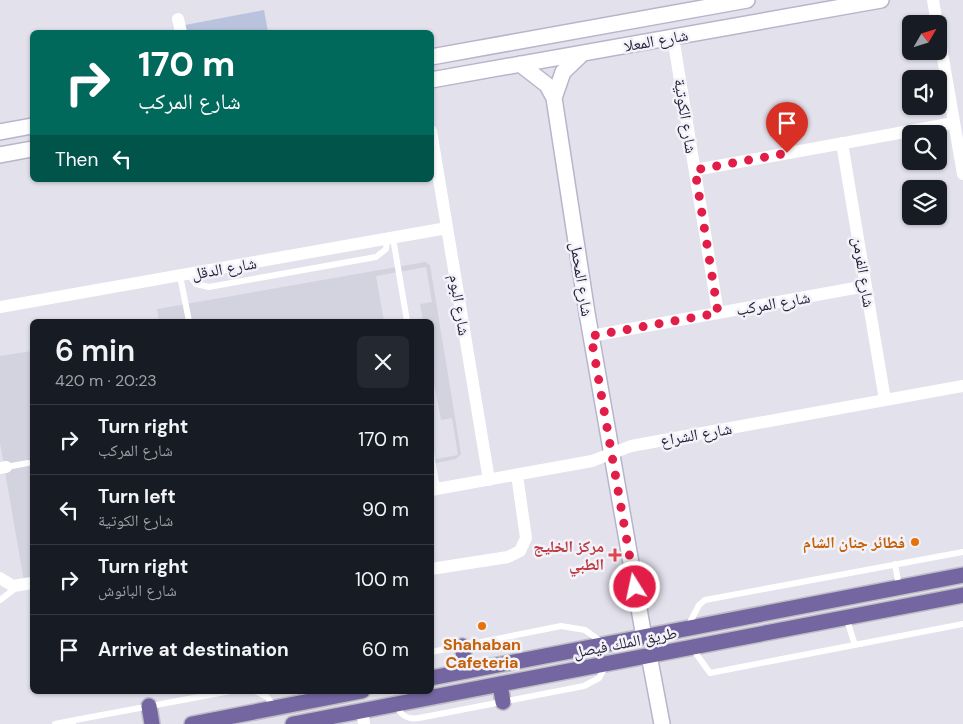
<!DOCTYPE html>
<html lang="en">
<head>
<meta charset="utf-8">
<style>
	body { margin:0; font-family:"DM Sans","Noto Naskh Arabic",sans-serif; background:#242831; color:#f1f3f6; height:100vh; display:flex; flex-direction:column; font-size:19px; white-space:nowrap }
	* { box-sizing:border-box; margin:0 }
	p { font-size:16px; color:#9ea1a6 }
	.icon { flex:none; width:28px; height:28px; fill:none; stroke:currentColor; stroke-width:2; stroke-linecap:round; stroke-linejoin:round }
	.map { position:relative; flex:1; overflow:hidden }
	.details { position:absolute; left:30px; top:319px; width:404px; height:375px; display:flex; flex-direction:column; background:#171b24; border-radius:8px; box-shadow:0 1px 4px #0004 }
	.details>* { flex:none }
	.hud { position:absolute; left:30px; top:30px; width:404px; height:152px; border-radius:8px; box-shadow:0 1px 4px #0004; background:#00695c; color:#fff; overflow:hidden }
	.needle { width:32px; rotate:51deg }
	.controls { position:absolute; left:902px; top:15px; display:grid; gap:10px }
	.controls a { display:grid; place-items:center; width:45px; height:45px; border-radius:8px; background:#171b24; box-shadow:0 1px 4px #0004; font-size:25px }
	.pin { position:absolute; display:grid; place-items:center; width:42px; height:42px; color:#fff; margin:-51px -21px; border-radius:50% 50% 50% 0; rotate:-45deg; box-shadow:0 0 5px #0007 }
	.pin .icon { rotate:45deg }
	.me { position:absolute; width:55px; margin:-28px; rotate:350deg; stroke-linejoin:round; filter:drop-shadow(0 0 4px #0008) }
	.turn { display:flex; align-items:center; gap:18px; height:105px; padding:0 25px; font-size:22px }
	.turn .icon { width:65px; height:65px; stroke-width:2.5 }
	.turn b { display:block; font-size:35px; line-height:42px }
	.then { display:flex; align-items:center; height:48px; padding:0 25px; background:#0003; gap:10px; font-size:19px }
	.round { display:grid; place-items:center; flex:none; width:52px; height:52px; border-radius:8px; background:#242831 }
	.head { display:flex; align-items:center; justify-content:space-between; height:85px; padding:0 25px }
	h1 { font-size:30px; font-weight:600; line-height:38px }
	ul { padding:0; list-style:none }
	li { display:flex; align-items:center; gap:15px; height:70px; padding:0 25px; border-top:1px solid #363941 }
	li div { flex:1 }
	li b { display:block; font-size:19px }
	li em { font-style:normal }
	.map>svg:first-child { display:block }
</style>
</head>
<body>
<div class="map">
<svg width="963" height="724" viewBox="0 0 963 724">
	<rect width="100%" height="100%" fill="#e2e1ec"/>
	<path fill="#d3d3e0" d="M425,262L430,265L461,454L456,459L431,464V460L458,455L452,418L441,420L431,367V321H423L420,304L432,302L426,267L376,276L384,321H159L157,309Z
		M32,351V579L24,581L0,443V356Z"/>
	<path fill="#bac3dd" d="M264,10L268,32H186L185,25Z"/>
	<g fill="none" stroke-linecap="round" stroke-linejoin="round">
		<defs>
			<path id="secondary" d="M431,57L747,0
				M520,64L547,85L554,98L587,313L644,637
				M431,80L881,0
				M554,98L563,72L583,53
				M0,132L32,126
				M0,155L32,149
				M649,655L662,724"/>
			<path id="primary" d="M462,646L467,671
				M431,678L963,575
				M500,684L503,702
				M149,706L152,724
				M192,724L362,691
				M293,724L963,595"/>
		</defs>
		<use href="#secondary" stroke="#b7b5cb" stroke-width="18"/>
		<use href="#primary" stroke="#bebdc4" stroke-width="18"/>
		<path stroke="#fff" stroke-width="6" d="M393,238L407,321
			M188,274L196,284L209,287L376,257L386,249L387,239
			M180,276L189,321
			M431,453L437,489
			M6,467L28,463
			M895,564L899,586
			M0,600L17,587
			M846,617L855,645
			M687,628L699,605L705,600L963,552
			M692,648L710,673L963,624
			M431,652L561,626L585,630L603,643
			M255,691L267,697L275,707
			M396,705C400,715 408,720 419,718L584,686L599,678L607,664
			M55,724L75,720
			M72,724L75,720L231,691"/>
		<path stroke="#fff" stroke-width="12" d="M933,0L937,24
			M178,19L181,32
			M939,35L963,174
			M673,37L718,313
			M431,131L489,480
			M842,143L885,400
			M695,170L954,123
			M0,307L447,228
			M591,336L866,286
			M0,468L6,467
			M431,490L592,461L631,446L963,386
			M431,569L508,557L520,551L526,538L517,475
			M0,578L13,586L32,583
			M362,711L364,724"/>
		<use href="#secondary" stroke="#fff" stroke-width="15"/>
		<use href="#primary" stroke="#7366a1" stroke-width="15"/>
	</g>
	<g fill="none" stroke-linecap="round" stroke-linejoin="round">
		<path stroke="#e11d48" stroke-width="9" stroke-dasharray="0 16.2" d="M635,587L591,336L718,313L695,170L787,153"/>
	</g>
	<g fill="#e8710a" stroke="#f2f2f8" stroke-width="2">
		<circle cx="915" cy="542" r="5"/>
		<circle cx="482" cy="626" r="5"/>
	</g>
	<path fill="#e0444e" stroke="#f2f2f8" stroke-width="2" d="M612.5 547.5h5v5h5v5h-5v5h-5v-5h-5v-5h5z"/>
	<g text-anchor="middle" stroke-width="5" stroke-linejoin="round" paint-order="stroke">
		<g font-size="16" fill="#27223c" stroke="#f2f2f8">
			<text transform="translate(656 40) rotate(-10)" y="6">شارع المعلا</text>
			<text transform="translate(686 116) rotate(81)" y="6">شارع الكوتية</text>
			<text transform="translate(224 268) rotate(-10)" y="6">شارع الدقل</text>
			<text transform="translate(864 272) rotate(81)" y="6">شارع الفرمن</text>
			<text transform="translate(582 279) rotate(81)" y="6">شارع المحمل</text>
			<text transform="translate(773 303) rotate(-10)" y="6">شارع المركب</text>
			<text transform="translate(460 305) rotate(81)" y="6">شارع البوم</text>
			<text transform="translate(696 434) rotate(-10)" y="6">شارع الشراع</text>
			<text transform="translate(625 642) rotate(-11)" y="6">طريق الملك فيصل</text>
		</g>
		<g font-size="16" font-weight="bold" fill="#c56008" stroke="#f2f2f8" text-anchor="end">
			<text x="905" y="548">فطائر جنان الشام</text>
			<text x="482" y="650" text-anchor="middle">Shahaban<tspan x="482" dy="18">Cafeteria</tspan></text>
		</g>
		<g font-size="16" font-weight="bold" fill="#be3a42" stroke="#f2f2f8" text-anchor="end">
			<text x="604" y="552">مركز الخليج<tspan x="604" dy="18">الطبي</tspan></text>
		</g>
	</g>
</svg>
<div class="controls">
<a><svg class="needle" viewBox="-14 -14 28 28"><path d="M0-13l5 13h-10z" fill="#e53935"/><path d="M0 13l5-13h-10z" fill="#9ea1a6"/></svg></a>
<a><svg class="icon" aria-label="sound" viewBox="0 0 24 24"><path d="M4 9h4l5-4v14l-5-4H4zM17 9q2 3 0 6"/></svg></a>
<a><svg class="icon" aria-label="search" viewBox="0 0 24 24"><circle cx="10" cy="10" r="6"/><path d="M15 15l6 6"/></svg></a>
<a><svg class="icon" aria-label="layers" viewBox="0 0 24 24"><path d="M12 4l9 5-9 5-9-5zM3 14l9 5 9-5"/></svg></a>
</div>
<div class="pin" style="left:787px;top:153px;background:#d93025"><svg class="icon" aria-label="arrive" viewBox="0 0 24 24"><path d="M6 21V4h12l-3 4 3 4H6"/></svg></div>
<svg class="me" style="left:635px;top:587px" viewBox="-20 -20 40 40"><circle r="17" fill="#e11d48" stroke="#fff" stroke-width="3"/><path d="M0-11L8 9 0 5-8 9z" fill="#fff"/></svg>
<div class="hud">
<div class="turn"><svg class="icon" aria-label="right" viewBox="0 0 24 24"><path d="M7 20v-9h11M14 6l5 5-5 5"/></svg><div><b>170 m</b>شارع المركب</div></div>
<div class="then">Then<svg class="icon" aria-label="left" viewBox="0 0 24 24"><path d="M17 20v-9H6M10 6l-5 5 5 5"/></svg></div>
</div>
<section class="details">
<div class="head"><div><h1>6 min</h1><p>420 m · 20:23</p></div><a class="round"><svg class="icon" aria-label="close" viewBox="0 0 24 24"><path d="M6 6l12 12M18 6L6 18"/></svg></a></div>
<ul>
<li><svg class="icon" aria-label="right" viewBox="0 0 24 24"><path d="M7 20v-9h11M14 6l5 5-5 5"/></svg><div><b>Turn right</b><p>شارع المركب</p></div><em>170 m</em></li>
<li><svg class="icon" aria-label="left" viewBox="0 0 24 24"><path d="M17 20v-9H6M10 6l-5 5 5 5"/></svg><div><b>Turn left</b><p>شارع الكوتية</p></div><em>90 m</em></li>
<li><svg class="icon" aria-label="right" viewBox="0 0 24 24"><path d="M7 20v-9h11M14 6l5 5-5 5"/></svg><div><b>Turn right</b><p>شارع البانوش</p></div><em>100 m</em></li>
<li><svg class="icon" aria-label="arrive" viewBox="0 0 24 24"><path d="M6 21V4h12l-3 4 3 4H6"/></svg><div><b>Arrive at destination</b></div><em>60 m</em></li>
</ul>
</section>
</div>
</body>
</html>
